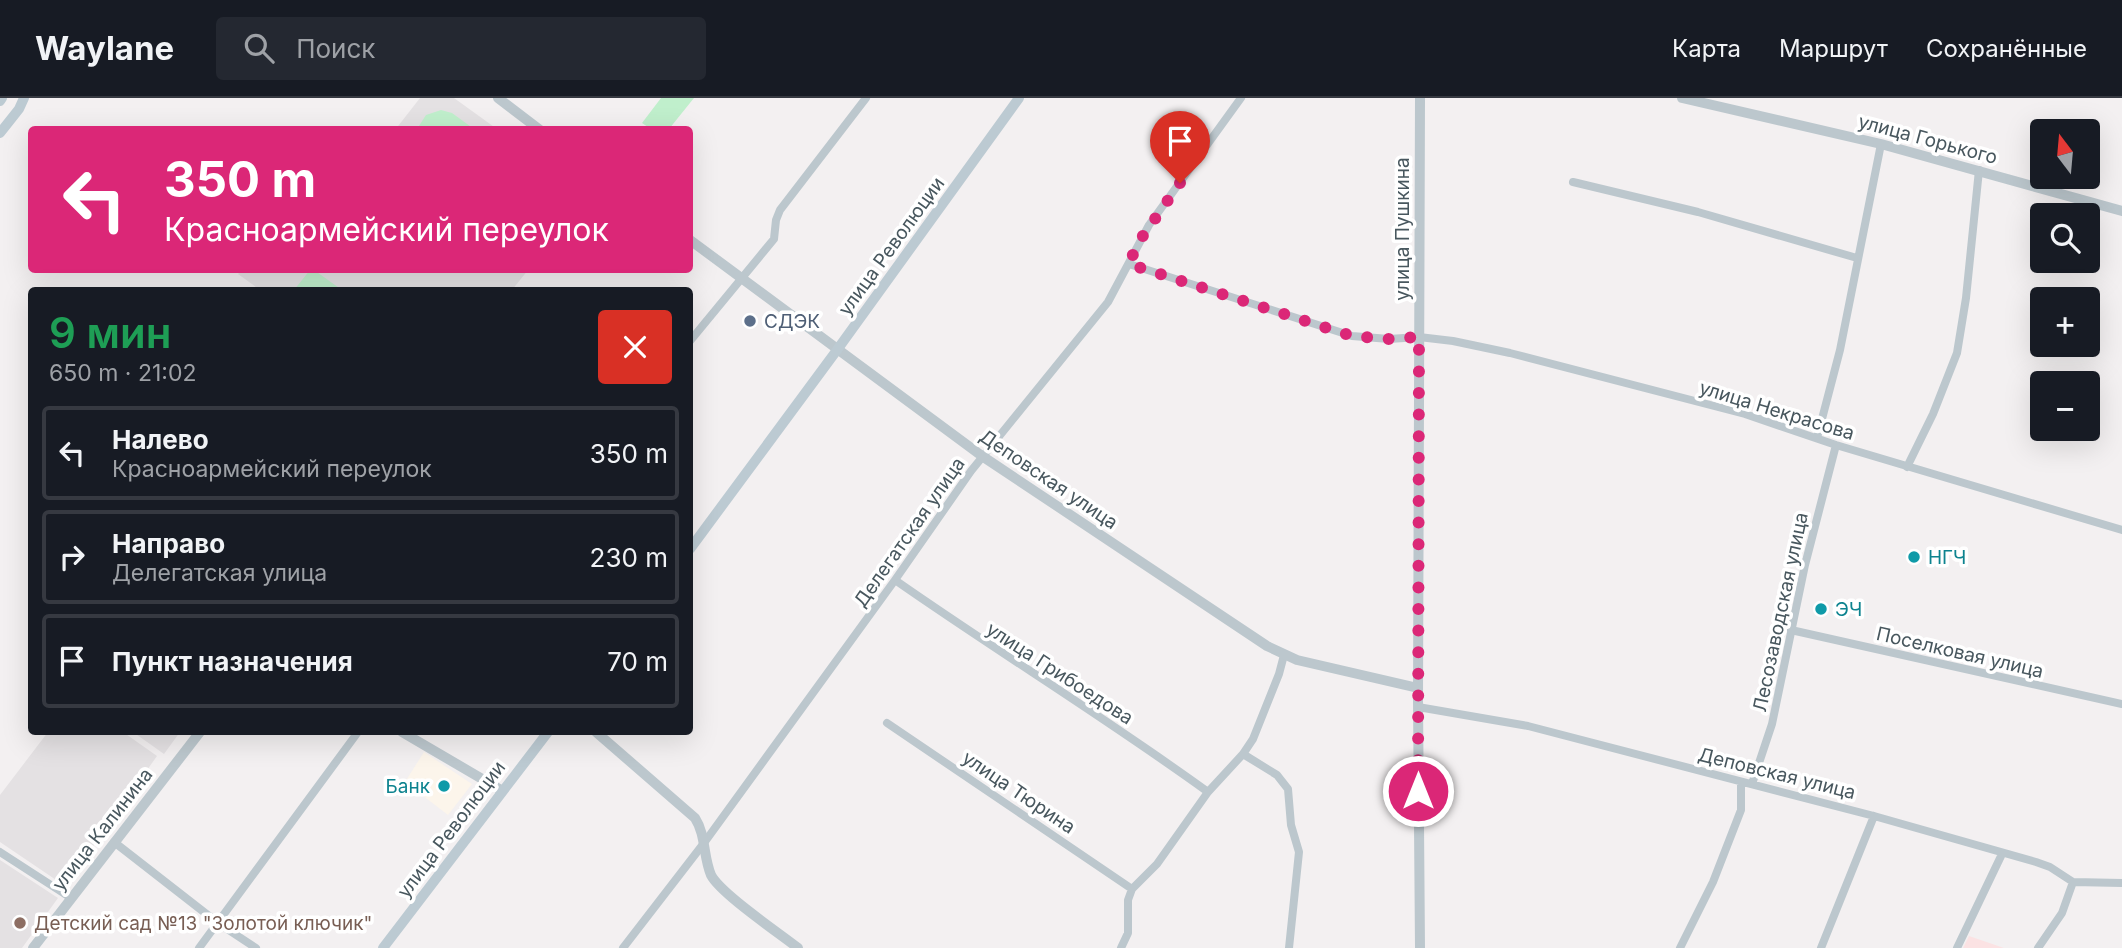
<!DOCTYPE html>
<html lang="ru">
<head>
<meta charset="utf-8">
<style>
	body { margin:0; font-family:Inter,sans-serif; background:#242831; color:#f1f3f6; height:100vh; display:flex; flex-direction:column; font-size:26px; white-space:nowrap }
	* { box-sizing:border-box; margin:0 }
	p { font-size:23px; color:#9ea1a6 }
	.icon { flex:none; width:38px; height:38px; fill:none; stroke:currentColor; stroke-width:2; stroke-linecap:round; stroke-linejoin:round }
	.map { position:relative; flex:1; overflow:hidden }
	.details { position:absolute; left:28px; top:189px; width:665px; height:448px; display:flex; flex-direction:column; background:#171b24; border-radius:7px; box-shadow:0 7px 28px #0002 }
	.details>* { flex:none }
	.top-card { position:absolute; left:28px; top:28px; width:665px; height:147px; border-radius:7px; box-shadow:0 7px 28px #0002; background:#db2777; color:#fff; overflow:hidden }
	.needle { width:46px; rotate:344deg }
	.buttons { position:absolute; left:2030px; top:21px; display:grid; gap:14px }
	.buttons a { display:grid; place-items:center; width:70px; height:70px; border-radius:7px; background:#171b24; box-shadow:0 7px 28px #0002; font-size:35px }
	.pin { position:absolute; display:grid; place-items:center; width:60px; height:60px; color:#fff; margin:-72px -30px; border-radius:50% 50% 50% 0; rotate:-45deg; box-shadow:0 0 7px #0007 }
	.pin .icon { rotate:45deg }
	.me { position:absolute; width:77px; margin:-38px; rotate:0deg; stroke-linejoin:round; filter:drop-shadow(0 0 5px #0008) }
	.turn { display:flex; align-items:center; gap:24px; height:147px; padding:0 21px; font-size:32px }
	.turn .icon { width:91px; height:91px; stroke-width:2.5 }
	.turn b { display:block; font-size:49px; line-height:60px }
	.round { display:grid; place-items:center; flex:none; width:74px; height:74px; border-radius:7px; background:#242831 }
	.overview { display:flex; align-items:center; justify-content:space-between; height:119px; padding:0 21px }
	h1 { font-size:42px; font-weight:600; line-height:52px; color:#1e9e55 }
	ul { padding:0; list-style:none }
	li { display:flex; align-items:center; gap:21px; height:94px; margin:0 14px 10px; padding:0 7px; border:4px solid #363941; border-radius:7px }
	li div { flex:1 }
	li b { display:block; font-size:26px }
	li em { font-style:normal }
	header { display:flex; align-items:center; gap:42px; box-sizing:border-box; height:98px; padding:0 35px; background:#171b24; border-bottom:2px solid #363941 }
	header strong { font-size:33px }
	nav { display:flex; gap:38px; margin-inline-start:auto; font-size:24px }
	.search { width:490px; height:63px; background:#242831; display:flex; align-items:center; gap:18px; box-sizing:border-box; padding:0 24px; border-radius:7px; color:#9ea1a6; font-size:26px }
	.map>svg:first-child { display:block }
</style>
</head>
<body>
<header>
<strong>Waylane</strong>
<div class="search"><svg class="icon" aria-label="search" viewBox="0 0 24 24"><circle cx="10" cy="10" r="6"/><path d="M15 15l6 6"/></svg>Поиск</div>
<nav><a>Карта</a><a>Маршрут</a><a>Сохранённые</a></nav>
</header>
<div class="map">
<svg width="2122" height="850" viewBox="0 0 2122 850">
	<rect width="100%" height="100%" fill="#f3f0f1"/>
	<path fill="#fcf5eb" d="M424,654L472,686L448,717L405,684Z"/>
	<path fill="#e4e1e3" d="M420,0H454L497,31L395,32Z
		M242,172H528L512,192H260L238,176Z
		M48,634H123L157,658L65,788L0,744V697Z
		M133,634H180L164,656Z
		M0,762L58,800L22,850H0Z"/>
	<path fill="#fbe2e3" d="M1969,838L2004,850H1963Z"/>
	<path fill="#c0efcc" d="M661,0H694L669,31H651L642,25Z
		M441,12L452,15L474,31H417L426,17Z
		M310,172H314L342,192H294Z"/>
	<g fill="none" stroke-linecap="round" stroke-linejoin="round">
		<path stroke="#bcc7cd" stroke-width="8" d="M1573,84L1698,114L1857,160
			M1129,166L1352,238L1389,241L1419,239L1453,243L1510,255L1745,316L1836,347L2122,432
			M690,243L774,141L776,122L780,112L866,0
			M1817,340L1840,252L1881,46
			M1907,369L1933,316L1957,255L1966,200L1979,72
			M895,482C998,554 1106,620 1208,694
			M1791,532L2122,606
			M1418,609L1528,628L1874,718L2036,764L2050,769L2073,784L2122,785
			M887,625L1132,791
			M1243,656L1277,677L1288,691L1291,727L1299,754L1289,850
			M1752,686L1772,626L1805,467L1836,347
			M114,744L218,825L256,850
			M0,754L71,800
			M199,850L358,634
			M623,850L704,745L895,482L971,373L1108,204L1149,127L1241,0
			M1121,850L1128,835V802L1132,791L1157,766L1208,694L1243,656L1253,641L1279,576L1284,557
			M1680,850L1713,784L1741,712V684
			M1821,850L1874,718
			M1957,850L2002,756
			M2038,850L2062,815L2073,784"/>
		<path stroke="#bcc7cd" stroke-width="10" d="M498,0L540,32
			M1682,0L1881,46L2122,113
			M690,142L982,358L1267,548L1297,562L1418,590
			M402,634L501,692
			M596,634L695,720C706,737 703,758 711,777C720,795 779,835 798,850
			M33,850L200,634
			M1420,850L1418,602L1420,0"/>
		<path stroke="#bccad2" stroke-width="10" d="M0,3L2,0
			M0,35L19,11L24,0
			M690,451L837,252L1019,0
			M383,850L548,634"/>
	</g>
	<g fill="none" stroke-linecap="round" stroke-linejoin="round">
		<path stroke="#db2777" stroke-width="12" stroke-dasharray="0 21.6" d="M1180,85L1138,145L1129,166L1352,238L1389,241L1419,239L1418,693"/>
	</g>
	<circle fill="#5c6f8a" stroke="#fff" stroke-width="2.5" cx="750" cy="223" r="7"/>
	<g fill="#0f9aa8" stroke="#fff" stroke-width="2.5">
		<circle cx="1914" cy="459" r="7"/>
		<circle cx="1821" cy="511" r="7"/>
		<circle cx="444" cy="688" r="7"/>
	</g>
	<circle fill="#8d6e63" stroke="#fff" stroke-width="2.5" cx="20" cy="825" r="7"/>
	<g text-anchor="middle" stroke-width="7" stroke-linejoin="round" paint-order="stroke">
		<g font-size="19" fill="#48575e" stroke="#fff">
			<text transform="translate(1928 41) rotate(15)" y="7">улица Горького</text>
			<text transform="translate(1402 131) rotate(-90)" y="7">улица Пушкина</text>
			<text transform="translate(891 148) rotate(-54)" y="7">улица Революции</text>
			<text transform="translate(1777 312) rotate(17)" y="7">улица Некрасова</text>
			<text transform="translate(1049 381) rotate(34)" y="7">Деповская улица</text>
			<text transform="translate(909 434) rotate(-55)" y="7">Делегатская улица</text>
			<text transform="translate(1780 514) rotate(-78)" y="7">Лесозаводская улица</text>
			<text transform="translate(1960 554) rotate(13)" y="7">Поселковая улица</text>
			<text transform="translate(1060 575) rotate(33)" y="7">улица Грибоедова</text>
			<text transform="translate(1777 675) rotate(14)" y="7">Деповская улица</text>
			<text transform="translate(1019 694) rotate(34)" y="7">улица Тюрина</text>
			<text transform="translate(102 731) rotate(-52)" y="7">улица Калинина</text>
			<text transform="translate(451 731) rotate(-53)" y="7">улица Революции</text>
		</g>
		<g font-size="19" fill="#4e5e75" stroke="#fff" text-anchor="start">
			<text x="764" y="230">СДЭК</text>
		</g>
		<g font-size="19" fill="#0d838f" stroke="#fff" text-anchor="start">
			<text x="1928" y="466">НГЧ</text>
			<text x="1835" y="518">ЭЧ</text>
			<text x="430" y="695" text-anchor="end">Банк</text>
		</g>
		<g font-size="19" fill="#785e54" stroke="#fff" text-anchor="start">
			<text x="34" y="832">Детский сад №13 "Золотой ключик"</text>
		</g>
	</g>
</svg>
<div class="buttons">
<a><svg class="needle" viewBox="-14 -14 28 28"><path d="M0-13l5 13h-10z" fill="#e53935"/><path d="M0 13l5-13h-10z" fill="#9ea1a6"/></svg></a>
<a><svg class="icon" aria-label="search" viewBox="0 0 24 24"><circle cx="10" cy="10" r="6"/><path d="M15 15l6 6"/></svg></a>
<a>+</a>
<a>−</a>
</div>
<div class="pin" style="left:1180px;top:85px;background:#d93025"><svg class="icon" aria-label="arrive" viewBox="0 0 24 24"><path d="M6 21V4h12l-3 4 3 4H6"/></svg></div>
<svg class="me" style="left:1418px;top:693px" viewBox="-20 -20 40 40"><circle r="17" fill="#db2777" stroke="#fff" stroke-width="3"/><path d="M0-11L8 9 0 5-8 9z" fill="#fff"/></svg>
<div class="top-card">
<div class="turn"><svg class="icon" aria-label="left" viewBox="0 0 24 24"><path d="M17 20v-9H6M10 6l-5 5 5 5"/></svg><div><b>350 m</b>Красноармейский переулок</div></div>
</div>
<section class="details">
<div class="overview"><div><h1>9 мин</h1><p>650 m · 21:02</p></div><a class="round" style="background:#d93025;color:#fff"><svg class="icon" aria-label="close" viewBox="0 0 24 24"><path d="M6 6l12 12M18 6L6 18"/></svg></a></div>
<ul>
<li><svg class="icon" aria-label="left" viewBox="0 0 24 24"><path d="M17 20v-9H6M10 6l-5 5 5 5"/></svg><div><b>Налево</b><p>Красноармейский переулок</p></div><em>350 m</em></li>
<li><svg class="icon" aria-label="right" viewBox="0 0 24 24"><path d="M7 20v-9h11M14 6l5 5-5 5"/></svg><div><b>Направо</b><p>Делегатская улица</p></div><em>230 m</em></li>
<li><svg class="icon" aria-label="arrive" viewBox="0 0 24 24"><path d="M6 21V4h12l-3 4 3 4H6"/></svg><div><b>Пункт назначения</b></div><em>70 m</em></li>
</ul>
</section>
</div>
</body>
</html>
